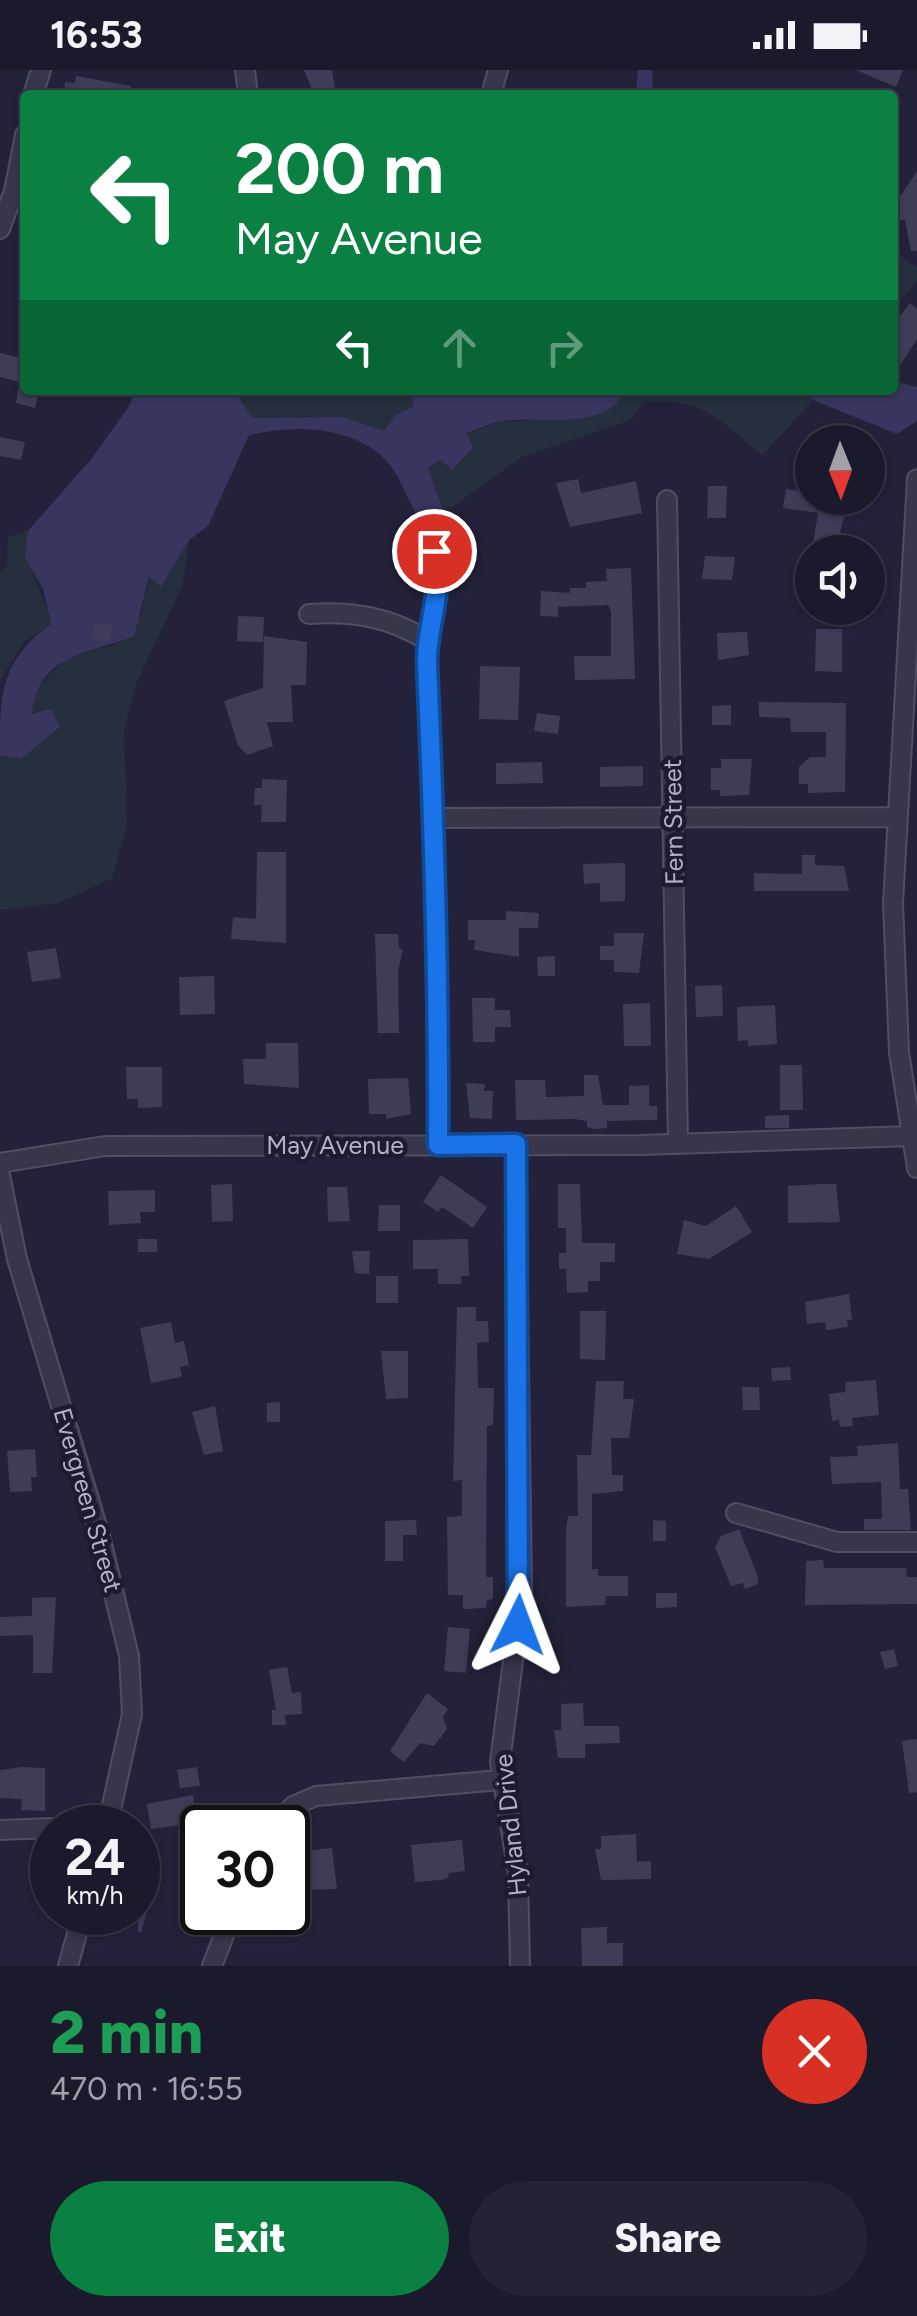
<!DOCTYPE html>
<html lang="en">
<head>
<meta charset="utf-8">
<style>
	body { margin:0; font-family:Figtree,sans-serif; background:#242334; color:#f1f3f6; height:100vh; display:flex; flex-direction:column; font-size:38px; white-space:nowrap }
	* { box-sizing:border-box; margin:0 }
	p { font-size:32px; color:#a0a1a9 }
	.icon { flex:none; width:55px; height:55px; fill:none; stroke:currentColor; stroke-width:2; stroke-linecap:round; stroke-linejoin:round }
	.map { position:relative; height:1896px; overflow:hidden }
	.panel { display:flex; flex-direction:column; background:#1b1a2c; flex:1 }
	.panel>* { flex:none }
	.banner { position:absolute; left:20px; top:20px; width:878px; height:305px; border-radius:10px; box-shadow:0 2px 8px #0004,0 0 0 2px #393848; background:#0b8043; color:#fff; overflow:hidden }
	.needle { width:65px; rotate:179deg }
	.tools { position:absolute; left:795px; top:355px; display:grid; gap:20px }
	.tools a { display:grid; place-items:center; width:90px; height:90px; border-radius:50%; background:#1b1a2c; box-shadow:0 2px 8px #0004,0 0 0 2px #393848; font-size:50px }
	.speed { position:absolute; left:30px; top:1735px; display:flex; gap:20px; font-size:50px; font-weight:700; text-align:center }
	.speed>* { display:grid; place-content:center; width:130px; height:130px; border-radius:50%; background:#1b1a2c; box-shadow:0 2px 8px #0004,0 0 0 2px #393848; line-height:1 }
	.speed small { font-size:25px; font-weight:400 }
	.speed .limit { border:5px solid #111; border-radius:15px; background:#fff; color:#111 }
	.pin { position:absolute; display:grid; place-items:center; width:85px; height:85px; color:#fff; margin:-42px; border:5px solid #fff; border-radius:50%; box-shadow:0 2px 10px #0007 }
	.me { position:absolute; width:110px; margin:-55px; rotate:3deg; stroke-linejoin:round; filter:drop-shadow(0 0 8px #0008) }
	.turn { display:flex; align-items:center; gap:35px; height:210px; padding:0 50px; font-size:45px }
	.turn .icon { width:130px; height:130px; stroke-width:2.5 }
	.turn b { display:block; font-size:70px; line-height:85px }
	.lanes { display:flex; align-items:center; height:95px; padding:0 50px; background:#0003; justify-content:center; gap:50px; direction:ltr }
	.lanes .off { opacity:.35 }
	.round { display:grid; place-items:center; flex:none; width:105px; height:105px; border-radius:52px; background:#242334 }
	.overview { display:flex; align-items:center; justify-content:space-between; height:170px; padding:0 50px }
	h1 { font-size:60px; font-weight:800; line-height:75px; color:#1e9e55 }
	.primary-button { display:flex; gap:20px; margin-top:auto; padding:20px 50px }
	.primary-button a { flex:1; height:115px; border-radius:60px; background:#0b8043; color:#fff; font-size:40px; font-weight:800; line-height:115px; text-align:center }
	.primary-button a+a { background:#242334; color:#f1f3f6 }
	.status { display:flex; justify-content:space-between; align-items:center; height:70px; padding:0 50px; background:#1b1a2c; direction:ltr }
	.status svg { height:28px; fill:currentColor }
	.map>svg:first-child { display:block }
</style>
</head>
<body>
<div class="status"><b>16:53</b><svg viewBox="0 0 49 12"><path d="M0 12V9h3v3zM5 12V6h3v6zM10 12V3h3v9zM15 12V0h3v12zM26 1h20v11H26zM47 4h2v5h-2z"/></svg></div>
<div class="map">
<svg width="917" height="1896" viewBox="0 0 917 1896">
	<rect width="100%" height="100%" fill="#24223a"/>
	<path fill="#252f3d" d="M893,180L917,198V211L893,239Z
		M233,320H412L413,337L384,361L343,347L252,348Z
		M625,320H810L813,330L762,386C722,351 700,326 643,332L631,350L522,387L444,443L428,398L440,390L452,400L473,378L467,364L498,352L579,348L624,325Z
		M28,461C24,496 43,519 51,554L25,571L0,611V504L7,495L8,467Z
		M189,470L183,514L137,612L124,659L127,756L112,808L59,833L0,840V686L21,689L59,657L32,644L34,621L66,588L117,574L141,544L150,506L161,517Z"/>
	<path fill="#38355f" d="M638,0H652L653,25H636Z
		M893,311L917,317V351L897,364L813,330L810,320H892Z
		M135,320H233L253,348L343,347L384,361L397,344L413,337L412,320H625C606,364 536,344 498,352C488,354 477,360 467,363L473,378L452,400L440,390L428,398L444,443L437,453L421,451C408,433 400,404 385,389C350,355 294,355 249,365L208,456L189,470L161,517L149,507L134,566C90,584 37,584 32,644L51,639L60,657L21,689L0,686C0,624 0,591 51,554L43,519L25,487L28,461L92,388L129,336Z"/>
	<path fill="#3f3c58" d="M304,0H332L336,25H314Z
		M856,0H903L896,17Z
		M76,6L131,16V25H64L65,12L75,13Z
		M917,101V181H911L905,150L898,151L895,134Z
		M910,233L917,239V269L892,308V256Z
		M0,283L25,289V313L0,307Z
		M18,320H39L35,338L16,333Z
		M0,367L25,372L21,390L0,386Z
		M578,409L581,423L636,411L642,443L570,457L556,413Z
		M708,416H727L726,448H707Z
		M786,419L812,423V428H849L835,482L812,480L818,443L783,438Z
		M705,486L735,487L732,510L702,509Z
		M631,498L635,609L575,610L574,586H611V541L608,535L558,537V547L540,546L541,521L570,523V518H586V512L607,511L606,499Z
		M238,546L264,547L263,572L237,571Z
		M94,554L112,555L110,571L92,569Z
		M816,559H842V602L815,601Z
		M747,562L749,585L718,590L717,563Z
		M264,566L307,572L306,615H291L293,652H267L273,676L247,685L238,675L224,631L263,618Z
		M480,596L520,597L518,650L479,649Z
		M759,632L846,633L845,722L808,723V714H799V697L810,687H826V662H791L790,648L759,647Z
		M731,635V655H712V636Z
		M537,643L560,646L558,664L534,661Z
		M721,689H752L749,725L720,726V720H711V698H721Z
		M542,692L543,713L496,714V693Z
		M643,696V716L600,717V697Z
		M262,709L287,710L286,752H261L262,735H254L255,718H262Z
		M257,782H286V873L231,869L233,847L256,849Z
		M802,785H815V795L844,796L849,821H754V803L802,804Z
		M625,793V831L600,832V813L584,814L583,794Z
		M506,841L539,843L538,858H519V887L474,880L475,870H468V850H506Z
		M614,863H644L639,903L614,902V890H600V876H614Z
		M375,864H398L399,879H403L398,902L399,963H378Z
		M56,878L61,908L32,912L27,882Z
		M555,886V906H538L537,887Z
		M214,906L215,944L180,945L179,907Z
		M722,915L723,946L696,947L695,916Z
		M472,928H495V940H510L511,957H495V972H473Z
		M650,933L651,976H624L623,934Z
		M775,935L777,974L748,976V970L738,971L737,937Z
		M266,973H298L299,1018L244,1014L243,989H266Z
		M780,995H802L803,1040H780Z
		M126,997H162V1037L138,1038V1029H127Z
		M584,1005H598L603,1035H629V1016L649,1015V1036H657V1050L607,1051V1058L593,1059L587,1057V1051L574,1049L516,1050L515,1010H545L546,1027L584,1026Z
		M408,1008L411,1044L386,1049V1044H369L368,1009Z
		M466,1013L485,1014L484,1021H493L492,1049L470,1048Z
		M789,1045V1058H765V1046Z
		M441,1105L487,1137L473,1158L442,1137L438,1142L423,1132Z
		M232,1114L233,1151L212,1152L211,1115Z
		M558,1114H580L582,1173H615V1192H600V1211H588V1222L567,1223L566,1199H559V1183H566V1158H558Z
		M822,1114H836L840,1152L788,1153V1116Z
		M327,1117H347L350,1151L328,1152Z
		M155,1120V1142H140L141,1153L109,1155L108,1121Z
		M379,1135H400V1161H378Z
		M736,1136L752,1162L709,1189L677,1184L684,1150L706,1156Z
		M138,1169H157V1182H138Z
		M468,1169L469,1206H461V1214H438V1199H413V1170Z
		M352,1181H370L369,1204L355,1203Z
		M376,1206H398V1233H376Z
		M849,1224L852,1250H847L848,1257L826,1260L825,1252L807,1254L805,1232Z
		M457,1237H476V1251H488L489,1272L477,1273L478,1318H494L493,1355L487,1356L486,1478V1507H493V1529L487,1530L486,1538L463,1539V1525H448L447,1447L462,1446V1410L453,1411Z
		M580,1241H606L605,1290L580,1289Z
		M171,1252L175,1273L184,1271L189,1295L180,1297L182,1307L151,1313L140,1258Z
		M381,1281H408V1328L386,1329Z
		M790,1297L791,1310L772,1311L771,1298Z
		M876,1310L879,1345L852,1348L853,1356L840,1357L839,1350L832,1351L829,1324L845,1322L846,1312Z
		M596,1311H624L623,1329H634L629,1368H611L612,1405H623V1421L592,1424V1499H598V1506H628V1526H606L605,1535L566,1537V1460L568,1446H578L577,1385H591Z
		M742,1317H759L760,1340H743Z
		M280,1332V1352H267V1333Z
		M215,1336L223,1381L204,1385L192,1342Z
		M898,1373L900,1419H908L911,1460H864V1449H882L881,1412L832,1414L830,1387L858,1386L857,1376Z
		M35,1379L37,1407H31L32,1421L10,1422L7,1381Z
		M416,1450L417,1465H403V1491H385V1451Z
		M653,1450L666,1451V1471H653Z
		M739,1459L758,1507V1514L745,1519L743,1513L731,1516L715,1477L721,1466Z
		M823,1490L824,1498H906L907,1507H917V1534L805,1535L806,1491Z
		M656,1523H677V1537L656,1538Z
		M56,1527L52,1603H33V1565L0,1566V1547L32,1546V1528Z
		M448,1557L470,1559L466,1603L444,1601Z
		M894,1579L898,1596L885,1599L880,1582Z
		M287,1597L292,1623L301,1622L302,1644L285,1645L286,1655H272V1640H276L269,1600Z
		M427,1623L448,1639L443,1647L447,1659L434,1676L420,1673L404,1692L390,1681Z
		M583,1633L584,1656H619L620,1673L585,1674V1688H558L554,1660H561V1634Z
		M917,1669V1722L909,1723L902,1671Z
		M22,1697L45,1698V1741L21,1740L22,1729L0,1728V1700Z
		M197,1697L200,1716L180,1718L177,1700Z
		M193,1725L196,1753L151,1759L147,1734Z
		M636,1764L637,1792L651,1791V1809L601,1810L595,1779H601V1766Z
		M462,1770L465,1801L448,1803L449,1807L441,1810L415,1812L411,1775Z
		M332,1778L337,1819L296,1820L292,1782Z
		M138,1824L151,1828L141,1862H138Z
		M607,1857V1873H623V1896H582L581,1858Z"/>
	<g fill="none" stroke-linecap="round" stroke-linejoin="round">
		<defs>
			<path id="minor" d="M245,0L248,25
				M33,25L41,0
				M491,25L498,0
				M0,159L14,121L25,65
				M917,409L893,833L899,982L917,1098
				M667,430L678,1074
				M434,481C445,518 426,556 427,594C434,754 439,914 438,1075
				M309,544C353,541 390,547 428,571
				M436,748L896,747
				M516,1075L522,1521L500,1692L518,1803L520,1896
				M0,1093L105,1076L641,1075L911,1066
				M0,1105L17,1189L100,1466L129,1586L132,1644L107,1758
				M736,1443L837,1472H917
				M272,1758L293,1736L316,1726L500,1710
				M0,1760L52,1758
				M68,1896L83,1842
				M212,1896L233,1842"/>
		</defs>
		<use href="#minor" stroke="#504e62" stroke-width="22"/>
		<use href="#minor" stroke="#38364a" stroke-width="18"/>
	</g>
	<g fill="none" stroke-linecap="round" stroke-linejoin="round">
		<defs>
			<path id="route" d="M434,481C445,518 426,556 427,594C434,754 439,914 438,1075L516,1074L518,1555"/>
		</defs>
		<use href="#route" stroke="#114b97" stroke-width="25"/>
		<use href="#route" stroke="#1a73e8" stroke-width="18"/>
	</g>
	<g text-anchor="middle" stroke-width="9" stroke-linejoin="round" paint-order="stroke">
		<g font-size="25" fill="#b4b1c6" stroke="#1d1b2f">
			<text transform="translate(673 752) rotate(-91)" y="9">Fern Street</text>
			<text x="335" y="1084">May Avenue</text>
			<text transform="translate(88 1430) rotate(74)" y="9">Evergreen Street</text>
			<text transform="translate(510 1755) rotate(-96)" y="9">Hyland Drive</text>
		</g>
	</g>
</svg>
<div class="tools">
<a><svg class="needle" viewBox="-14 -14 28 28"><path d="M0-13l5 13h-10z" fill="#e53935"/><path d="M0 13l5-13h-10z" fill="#a0a1a9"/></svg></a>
<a><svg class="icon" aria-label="sound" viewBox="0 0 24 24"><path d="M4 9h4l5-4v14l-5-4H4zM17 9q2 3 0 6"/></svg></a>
</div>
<div class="speed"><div>24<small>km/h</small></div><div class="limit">30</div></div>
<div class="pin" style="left:434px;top:481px;background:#d93025"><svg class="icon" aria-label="arrive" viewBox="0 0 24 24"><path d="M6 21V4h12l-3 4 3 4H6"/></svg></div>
<svg class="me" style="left:518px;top:1555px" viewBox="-20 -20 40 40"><path d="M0-17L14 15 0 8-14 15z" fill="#1a73e8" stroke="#fff" stroke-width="4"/></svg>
<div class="banner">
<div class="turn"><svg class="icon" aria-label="left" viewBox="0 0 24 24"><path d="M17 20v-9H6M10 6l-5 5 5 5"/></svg><div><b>200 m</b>May Avenue</div></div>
<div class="lanes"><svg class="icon" aria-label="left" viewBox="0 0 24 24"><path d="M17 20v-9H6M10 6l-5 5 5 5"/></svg><svg class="icon off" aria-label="ahead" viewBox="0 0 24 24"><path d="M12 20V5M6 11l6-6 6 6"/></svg><svg class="icon off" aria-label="right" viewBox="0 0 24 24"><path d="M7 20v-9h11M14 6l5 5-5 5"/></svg></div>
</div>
</div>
<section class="panel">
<div class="overview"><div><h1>2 min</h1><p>470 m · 16:55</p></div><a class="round" style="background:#d93025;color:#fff"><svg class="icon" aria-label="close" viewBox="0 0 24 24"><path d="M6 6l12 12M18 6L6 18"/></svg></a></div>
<div class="primary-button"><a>Exit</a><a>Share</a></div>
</section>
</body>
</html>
